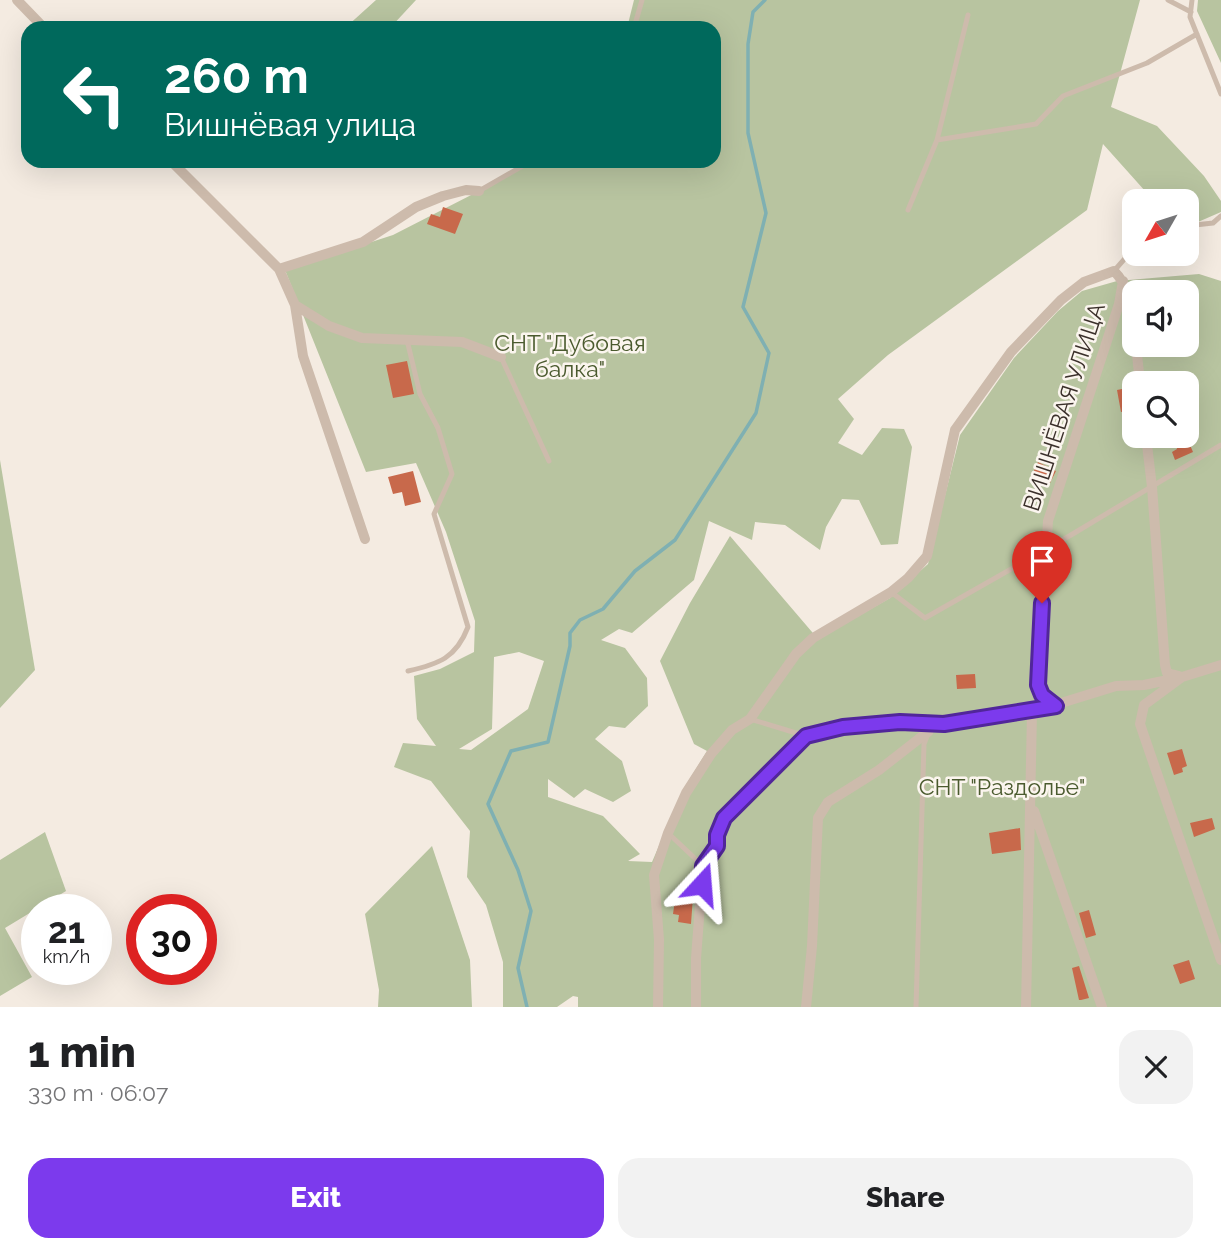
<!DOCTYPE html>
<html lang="en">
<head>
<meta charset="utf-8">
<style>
	body { margin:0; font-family:Raleway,sans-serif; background:#f2f2f2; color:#202124; height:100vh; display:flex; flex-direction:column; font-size:26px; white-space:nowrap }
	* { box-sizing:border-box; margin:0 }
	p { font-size:23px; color:#757577 }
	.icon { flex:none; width:38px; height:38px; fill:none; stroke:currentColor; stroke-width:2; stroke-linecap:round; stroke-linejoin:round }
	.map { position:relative; height:1007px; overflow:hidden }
	.side { display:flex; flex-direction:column; background:#fff; flex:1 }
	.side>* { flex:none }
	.top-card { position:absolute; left:21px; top:21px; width:700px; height:147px; border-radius:21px; box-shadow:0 7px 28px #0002; background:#00695c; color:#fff; overflow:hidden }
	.needle { width:46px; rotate:231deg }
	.controls { position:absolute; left:1122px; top:189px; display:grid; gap:14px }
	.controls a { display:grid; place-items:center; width:77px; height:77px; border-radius:14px; background:#fff; box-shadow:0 7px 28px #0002; font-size:35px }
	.speed { position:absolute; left:21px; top:894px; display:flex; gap:14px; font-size:35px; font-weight:700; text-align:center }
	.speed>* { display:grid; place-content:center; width:91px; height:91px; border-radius:50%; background:#fff; box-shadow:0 7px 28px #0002; line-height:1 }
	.speed small { font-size:18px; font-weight:400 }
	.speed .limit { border:10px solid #d22; background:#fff; color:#111 }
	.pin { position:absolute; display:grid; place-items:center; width:60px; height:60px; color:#fff; margin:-72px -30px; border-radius:50% 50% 50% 0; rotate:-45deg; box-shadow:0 0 7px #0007 }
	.pin .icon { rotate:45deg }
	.me { position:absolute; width:77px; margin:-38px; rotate:19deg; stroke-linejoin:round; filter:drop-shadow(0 0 5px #0008) }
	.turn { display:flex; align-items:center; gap:24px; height:147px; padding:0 28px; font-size:32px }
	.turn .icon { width:91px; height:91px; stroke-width:2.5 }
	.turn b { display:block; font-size:49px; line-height:60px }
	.round { display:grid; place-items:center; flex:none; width:74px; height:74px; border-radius:21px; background:#f2f2f2 }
	.summary { display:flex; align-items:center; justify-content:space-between; height:119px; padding:0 28px }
	h1 { font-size:42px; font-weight:800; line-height:52px }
	.primary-button { display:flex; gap:14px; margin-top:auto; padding:14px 28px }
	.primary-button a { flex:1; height:80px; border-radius:21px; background:#7c3aed; color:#fff; font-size:28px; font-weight:800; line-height:80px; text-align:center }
	.primary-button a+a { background:#f2f2f2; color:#202124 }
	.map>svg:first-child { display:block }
</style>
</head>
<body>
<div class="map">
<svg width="1221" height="1007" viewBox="0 0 1221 1007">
	<rect width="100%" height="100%" fill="#f4ebe1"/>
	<path fill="#b8c4a0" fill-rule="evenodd" d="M376,0H416L390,28H345Z
		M634,0H1140L1111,107L1157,126L1204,176L1221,201V212L1198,222L1187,208L1186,201L1176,199L1154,201L1103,144L1087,210L888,355L838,399L854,419L838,443L862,455L882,428L904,429L912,447L898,544L881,545L859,500L842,499L826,527L820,550L785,525L755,522L752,540L709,521L694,580L632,633L619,629L601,640L625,648L647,678L648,706L625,728L609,726L595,739L622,761L631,791L613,802L585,789L574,798L548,779V797L603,816L640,854L628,861L652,862L683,790L707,751L694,744L660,661L690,603L730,536L818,639L890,598L928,564L960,435L1014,358L1058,311L1082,291L1117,281L1199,274L1221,281V1007H578V997L573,996L557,1007H503V962L486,905L467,877L470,831L431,781L394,767L403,743L436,746L417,719L414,676L440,669L474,652L475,621L446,532L416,463L366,472L285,270L393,235L479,191L531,161H714V28H627ZM1134,292H1186V345H1134ZM1134,383H1186V436H1134ZM519,652L544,661L528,709L471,750L459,749L492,729L494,657Z
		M1198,0H1221V63L1197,11Z
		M0,460L35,670L0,708Z
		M45,832L66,891L5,928L32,977L0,996V860Z
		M432,846L470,960L472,1007H378L379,990L365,914Z"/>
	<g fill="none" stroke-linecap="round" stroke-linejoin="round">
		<path stroke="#7fb0b2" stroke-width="3.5" d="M527,1007L518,968L531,911L518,870L488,804L511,751L548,742L570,646V633L580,620L603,609L635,571L675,540L756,413L769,353L743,307L766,213L748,133V44L753,12L765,0"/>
	</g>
	<path fill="#c8694b" d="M443,207L463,214L455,234L427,224L431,214L440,217Z
		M407,361L414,394L393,398L386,365Z
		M1127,388L1128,397L1133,396L1134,410L1121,412L1117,390Z
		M1187,438L1193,452L1175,460L1172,452L1177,449L1176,443Z
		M1038,462L1056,471L1050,483L1032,475Z
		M413,471L421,502L405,506L402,492L393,494L388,477Z
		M975,674L976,688L957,689L956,675Z
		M1182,749L1187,766L1182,768L1183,772L1174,775L1167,753Z
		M1212,818L1215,829L1194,837L1190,823Z
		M1020,828L1021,850L992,854L989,833Z
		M676,893L693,896L691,924L678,922L679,915L673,914Z
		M1089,910L1096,935L1086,938L1079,913Z
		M1189,960L1195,979L1180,984L1173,965Z
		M1079,966L1089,998L1081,1000H1079L1072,968Z"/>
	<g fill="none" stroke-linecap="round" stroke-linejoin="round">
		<path stroke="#cdbbac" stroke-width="5" d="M1168,0L1191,12
			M1192,0L1190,17L1221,94
			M968,15L937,140L1036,124L1063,96L1147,63L1197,34
			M634,28L642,0
			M479,191L531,161
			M908,210L937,140
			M1186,226L1213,223L1221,216
			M1114,271L1134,248
			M407,340L420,394L438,428L452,474L434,514L468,627C456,658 439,664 408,671
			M501,357L549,461
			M891,592L925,618L1071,535L1221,445
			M750,719L806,736
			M668,833L703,866L717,846V835L724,818L806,736L843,727L900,722L941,724
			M916,1007L924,744L929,731L944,724L1032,712"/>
		<path stroke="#cdbbac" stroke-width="10" d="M17,0L44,28
			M171,161L279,269L295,305L303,356L365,539
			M279,269L363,242L416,207L443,196L466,190L479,191
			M295,305L329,326L362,338L462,342L501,357
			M1136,345L1140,383
			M1146,436L1152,487L1165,665L1167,673L1179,676
			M1221,665L1182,677L1144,705L1140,724L1221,960
			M1056,706L1042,695L1038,685L1048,521L1119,304L1123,281
			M1034,811L1102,1007
			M658,1007L659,940L654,875L668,833L686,793L711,754L732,730L750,719L796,654L813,638L891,592L908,578L927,556L955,430L1011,352L1061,300L1084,282L1114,271C1131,288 1131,309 1134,331
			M696,1007V958L703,866
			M806,1007L812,946L818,818L828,802L879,770L929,731
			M1026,1007L1032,712L1116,686L1144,685L1182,677"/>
	</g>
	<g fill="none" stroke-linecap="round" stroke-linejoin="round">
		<defs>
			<path id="route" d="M702,884L703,866L717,846V835L724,818L806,736L843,727L900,722L944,724L1056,706L1042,695L1038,685L1042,603"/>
		</defs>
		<use href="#route" stroke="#51269a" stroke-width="18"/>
		<use href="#route" stroke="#7c3aed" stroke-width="12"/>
	</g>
	<g text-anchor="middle" stroke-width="5" stroke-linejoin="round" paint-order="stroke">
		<g font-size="23" fill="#4a5a2e" stroke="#fbf5ee">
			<text x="570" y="351">СНТ "Дубовая<tspan x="570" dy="26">балка"</tspan></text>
			<text x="1002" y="795">СНТ "Раздолье"</text>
		</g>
		<g font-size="23" fill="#3b302b" stroke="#fbf5ee">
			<text transform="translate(1064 407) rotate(-72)" y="8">ВИШНЁВАЯ УЛИЦА</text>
		</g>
	</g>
</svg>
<div class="controls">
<a><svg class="needle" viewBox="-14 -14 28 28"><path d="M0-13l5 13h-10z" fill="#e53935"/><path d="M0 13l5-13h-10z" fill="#757577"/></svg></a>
<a><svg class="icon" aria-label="sound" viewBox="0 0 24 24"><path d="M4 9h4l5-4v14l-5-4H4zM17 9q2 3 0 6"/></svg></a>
<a><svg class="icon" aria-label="search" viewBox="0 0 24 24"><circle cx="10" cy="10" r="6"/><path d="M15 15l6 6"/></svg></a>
</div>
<div class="speed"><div>21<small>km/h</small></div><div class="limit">30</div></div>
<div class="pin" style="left:1042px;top:603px;background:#d93025"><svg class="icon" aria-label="arrive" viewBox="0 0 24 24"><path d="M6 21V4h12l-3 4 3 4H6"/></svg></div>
<svg class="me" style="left:702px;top:884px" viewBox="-20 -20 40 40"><path d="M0-17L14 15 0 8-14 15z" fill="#7c3aed" stroke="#fff" stroke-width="4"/></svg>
<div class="top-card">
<div class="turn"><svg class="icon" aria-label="left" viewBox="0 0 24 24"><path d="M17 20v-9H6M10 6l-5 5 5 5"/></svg><div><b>260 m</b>Вишнёвая улица</div></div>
</div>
</div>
<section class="side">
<div class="summary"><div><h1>1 min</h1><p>330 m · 06:07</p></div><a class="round"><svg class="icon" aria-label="close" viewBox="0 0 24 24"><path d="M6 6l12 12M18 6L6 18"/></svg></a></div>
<div class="primary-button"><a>Exit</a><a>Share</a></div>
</section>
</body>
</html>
